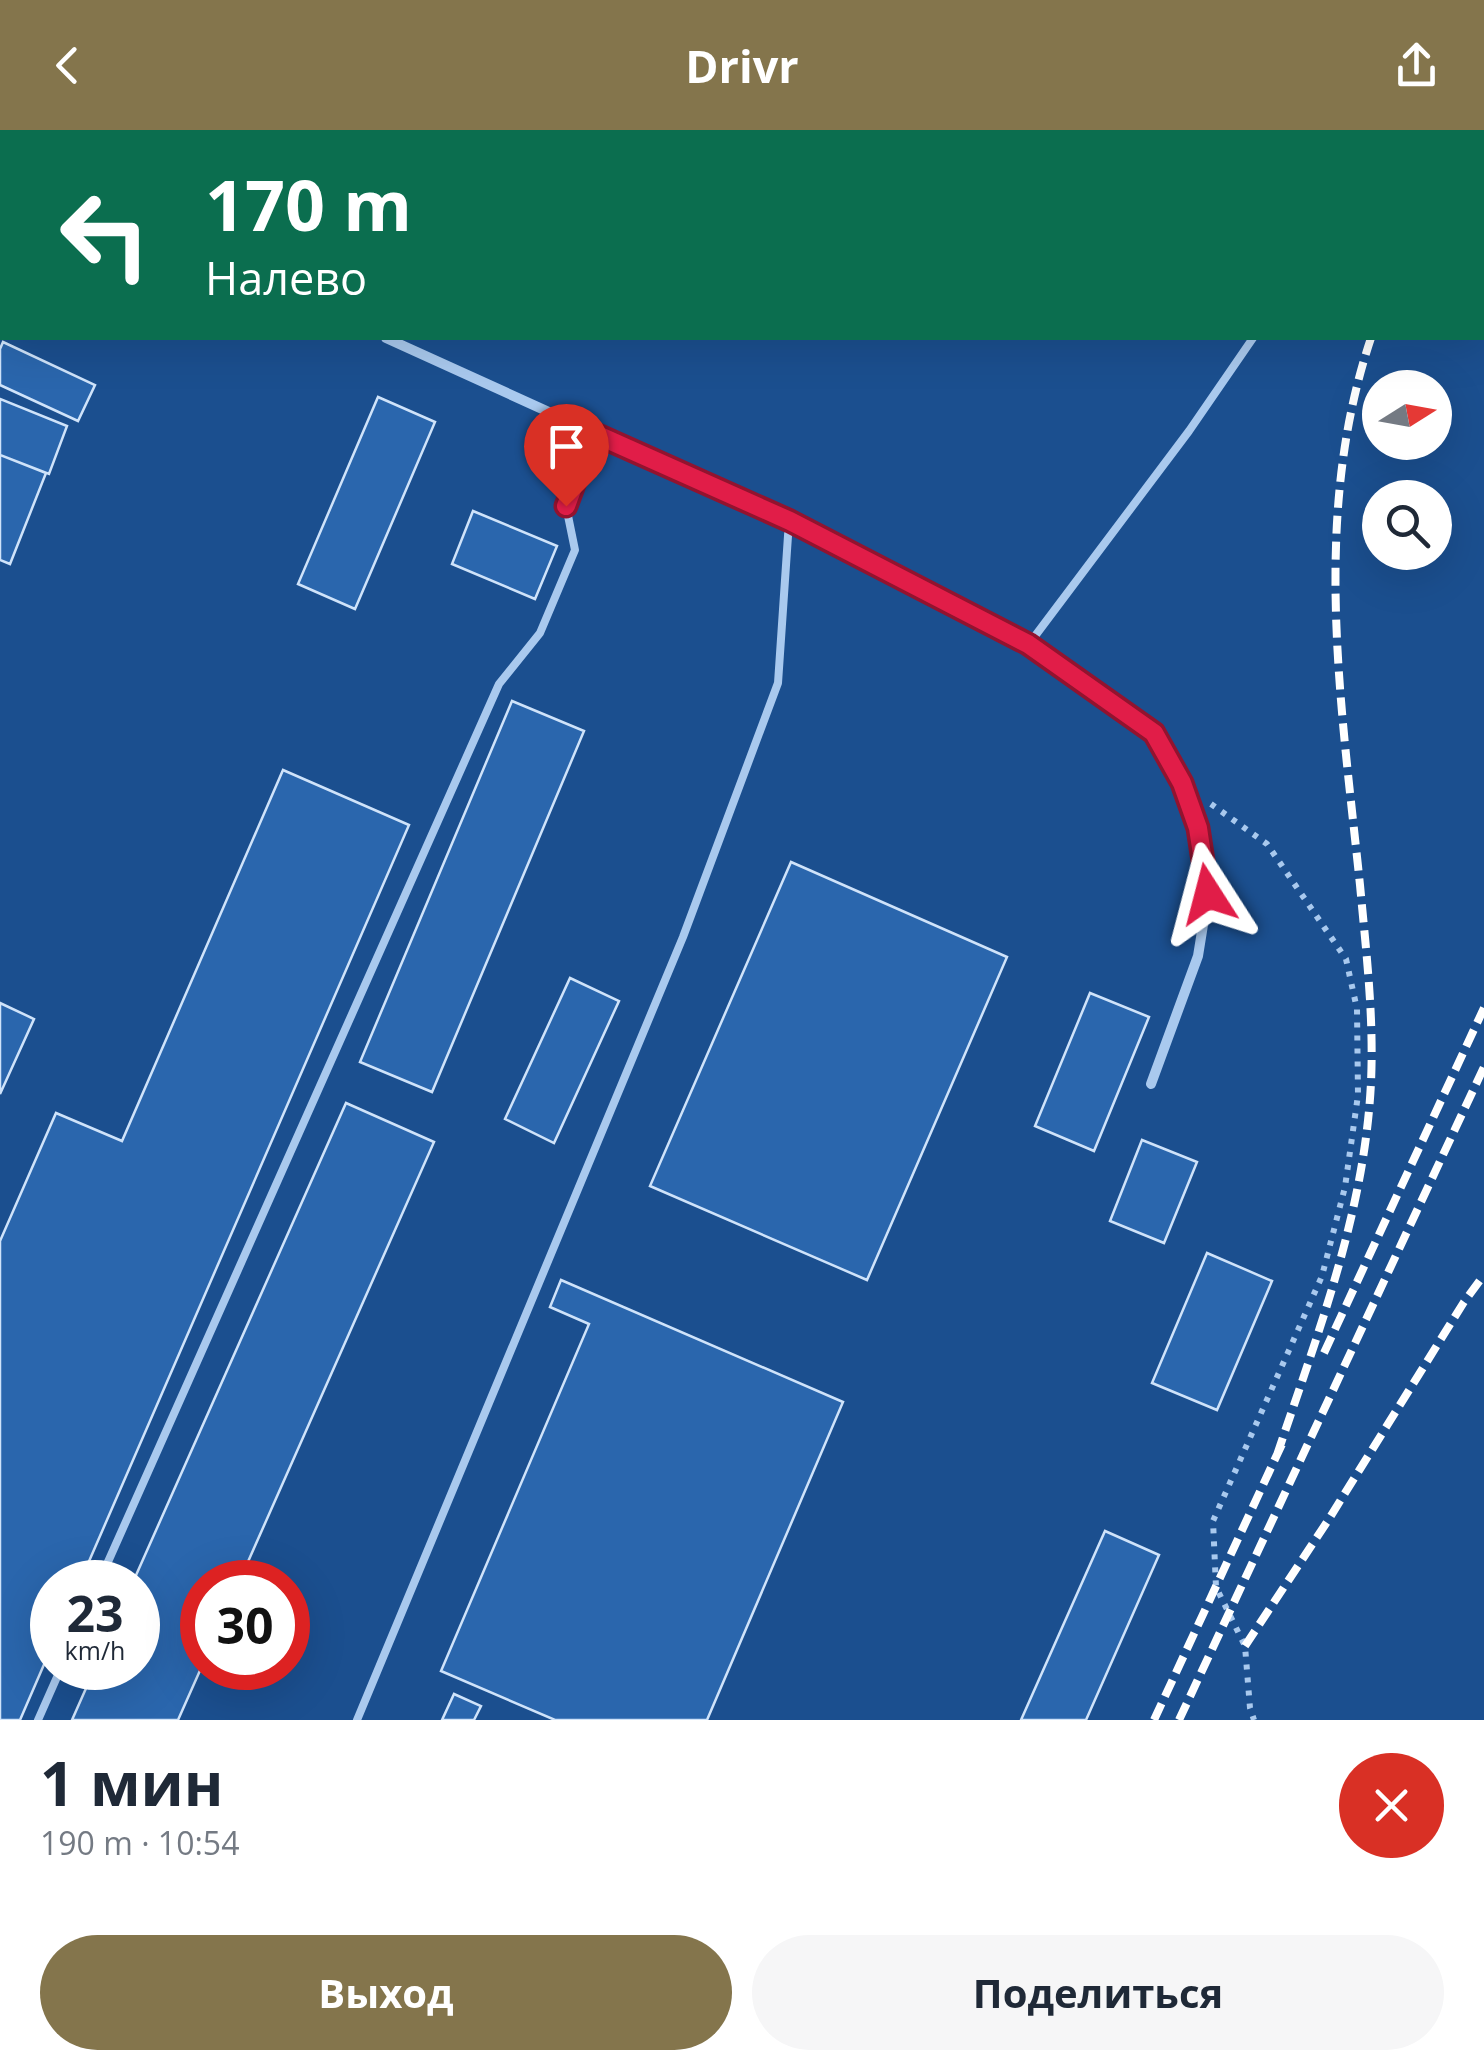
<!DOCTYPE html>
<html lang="ru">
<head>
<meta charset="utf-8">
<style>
	body { margin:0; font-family:"Open Sans",sans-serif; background:#f6f6f7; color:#1f2937; height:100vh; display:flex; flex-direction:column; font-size:38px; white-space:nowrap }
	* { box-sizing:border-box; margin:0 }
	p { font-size:32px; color:#747a83 }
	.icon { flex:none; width:55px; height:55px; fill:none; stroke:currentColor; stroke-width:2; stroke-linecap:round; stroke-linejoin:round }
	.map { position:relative; height:1590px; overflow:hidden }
	.side { display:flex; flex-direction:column; background:#fff; flex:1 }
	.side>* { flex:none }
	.banner { position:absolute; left:0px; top:0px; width:1485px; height:210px; box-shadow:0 10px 40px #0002; background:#0b6e4f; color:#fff; overflow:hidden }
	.needle { width:65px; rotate:79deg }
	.controls { position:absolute; left:1362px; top:240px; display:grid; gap:20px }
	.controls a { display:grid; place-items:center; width:90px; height:90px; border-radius:50%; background:#fff; box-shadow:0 10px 40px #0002; font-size:50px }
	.speed { position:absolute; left:30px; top:1430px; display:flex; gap:20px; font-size:50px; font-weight:700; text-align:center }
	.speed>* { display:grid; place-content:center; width:130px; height:130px; border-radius:50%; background:#fff; box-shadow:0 10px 40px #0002; line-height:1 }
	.speed small { font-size:25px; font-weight:400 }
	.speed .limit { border:15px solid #d22; background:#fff; color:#111 }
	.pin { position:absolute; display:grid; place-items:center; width:85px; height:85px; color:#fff; margin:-102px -42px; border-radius:50% 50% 50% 0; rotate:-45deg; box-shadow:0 0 10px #0007 }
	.pin .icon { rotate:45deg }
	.me { position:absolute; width:110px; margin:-55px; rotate:351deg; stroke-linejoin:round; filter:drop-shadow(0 0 8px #0008) }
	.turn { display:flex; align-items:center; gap:35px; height:210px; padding:0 40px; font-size:45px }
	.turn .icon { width:130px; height:130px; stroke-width:2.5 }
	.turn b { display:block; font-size:70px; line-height:85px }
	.round { display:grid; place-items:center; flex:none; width:105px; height:105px; border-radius:52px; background:#f6f6f7 }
	.head { display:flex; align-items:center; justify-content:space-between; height:170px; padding:0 40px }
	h1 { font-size:60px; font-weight:700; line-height:75px }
	.primary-button { display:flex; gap:20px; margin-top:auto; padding:20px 40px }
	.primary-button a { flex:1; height:115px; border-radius:60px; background:#84754c; color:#fff; font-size:40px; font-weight:700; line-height:115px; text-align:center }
	.primary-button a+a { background:#f6f6f7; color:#1f2937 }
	header { display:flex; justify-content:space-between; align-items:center; height:130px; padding:0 40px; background:#84754c; color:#fff; font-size:45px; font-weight:700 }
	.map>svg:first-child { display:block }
</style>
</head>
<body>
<header><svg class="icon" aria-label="back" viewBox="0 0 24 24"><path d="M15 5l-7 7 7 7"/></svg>Drivr<svg class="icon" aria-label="share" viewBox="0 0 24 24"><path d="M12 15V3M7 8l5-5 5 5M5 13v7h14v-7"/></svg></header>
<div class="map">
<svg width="1484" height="1590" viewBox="0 0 1484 1590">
	<rect width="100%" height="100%" fill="#1b4f8f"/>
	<path fill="#2a66ad" stroke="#cfe3fa" stroke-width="2.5" d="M967,0H1050L966,2Z
		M3,212L95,255L78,291L0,255V219Z
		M378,267L435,292L355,479L298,454Z
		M0,269L67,296L49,344L0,325Z
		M0,325L46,343L10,434L0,430Z
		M473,381L557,416L535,469L452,434Z
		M512,571L584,601L432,962L360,932Z
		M283,640L409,695L80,1452H52V1516L20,1590H0V1111L56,983L122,1011Z
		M791,732L1007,827L867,1150L650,1056Z
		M570,848L619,871L554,1013L505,989Z
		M1090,863L1149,887L1094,1021L1035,996Z
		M0,873L34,889L0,964Z
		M346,973L434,1012L239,1452H202V1536L178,1590H72L95,1538H138V1452H133Z
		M1142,1010L1197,1032L1164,1113L1110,1091Z
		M1207,1123L1272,1151L1217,1280L1152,1253Z
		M561,1150L843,1272L707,1590H555L441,1541L589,1194L550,1177Z
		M1105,1401L1159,1425L1086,1590H1021Z
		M454,1564L481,1576L474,1590H442Z"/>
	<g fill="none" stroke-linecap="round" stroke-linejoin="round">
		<path stroke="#a9c9ee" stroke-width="6" stroke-dasharray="5 8" stroke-linecap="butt" d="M1211,674L1267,714L1346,829L1357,879L1358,965L1345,1057L1322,1146L1213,1391L1216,1457L1245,1516L1250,1578L1254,1590"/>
		<path stroke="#a9c9ee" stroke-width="8" d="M1376,2L1378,0
			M0,146L2,140
			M1029,514L1189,301L1253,208
			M99,1452L499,554L540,503L575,420L566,376L593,303
			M38,1590L61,1538
			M357,1590L683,807L778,553L789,391"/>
		<path stroke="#a9c9ee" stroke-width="10" d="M0,43L2,44
			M386,208L789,391L1029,514L1154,603L1181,653L1198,698L1208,764L1198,826L1151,954"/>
		<path stroke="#fff" stroke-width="8" stroke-dasharray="18 8" stroke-linecap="butt" d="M1444,2L1445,0
			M1324,1223L1484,878
			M1277,1325C1318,1203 1365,1081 1371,952C1374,886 1366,820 1360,755C1341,572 1311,386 1371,208
			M1245,1516L1327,1392L1464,1172L1484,1145
			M1154,1590L1282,1314
			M1179,1590L1484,937"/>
	</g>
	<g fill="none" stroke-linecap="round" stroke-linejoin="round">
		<defs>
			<path id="route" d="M566,376L593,303L790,391L1028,514L1154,603L1182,653L1198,698L1208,764"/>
		</defs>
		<use href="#route" stroke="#92132f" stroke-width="25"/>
		<use href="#route" stroke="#e11d48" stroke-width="18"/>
	</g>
</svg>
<div class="controls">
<a><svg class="needle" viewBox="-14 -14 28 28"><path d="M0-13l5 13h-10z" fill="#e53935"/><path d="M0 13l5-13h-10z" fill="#747a83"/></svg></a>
<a><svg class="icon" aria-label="search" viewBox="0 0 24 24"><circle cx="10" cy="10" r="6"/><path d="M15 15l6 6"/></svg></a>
</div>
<div class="speed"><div>23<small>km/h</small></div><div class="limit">30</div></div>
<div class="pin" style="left:566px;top:376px;background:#d93025"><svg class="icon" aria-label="arrive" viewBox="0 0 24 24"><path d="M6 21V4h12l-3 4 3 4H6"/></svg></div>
<svg class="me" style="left:1208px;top:764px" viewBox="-20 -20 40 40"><path d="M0-17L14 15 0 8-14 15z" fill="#e11d48" stroke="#fff" stroke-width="4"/></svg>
<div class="banner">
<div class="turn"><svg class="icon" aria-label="left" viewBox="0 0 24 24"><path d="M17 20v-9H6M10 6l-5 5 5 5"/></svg><div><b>170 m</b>Налево</div></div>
</div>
</div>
<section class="side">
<div class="head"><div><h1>1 мин</h1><p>190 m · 10:54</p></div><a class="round" style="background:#d93025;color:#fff"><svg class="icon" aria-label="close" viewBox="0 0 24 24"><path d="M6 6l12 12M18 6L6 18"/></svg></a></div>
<div class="primary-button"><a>Выход</a><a>Поделиться</a></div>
</section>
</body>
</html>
